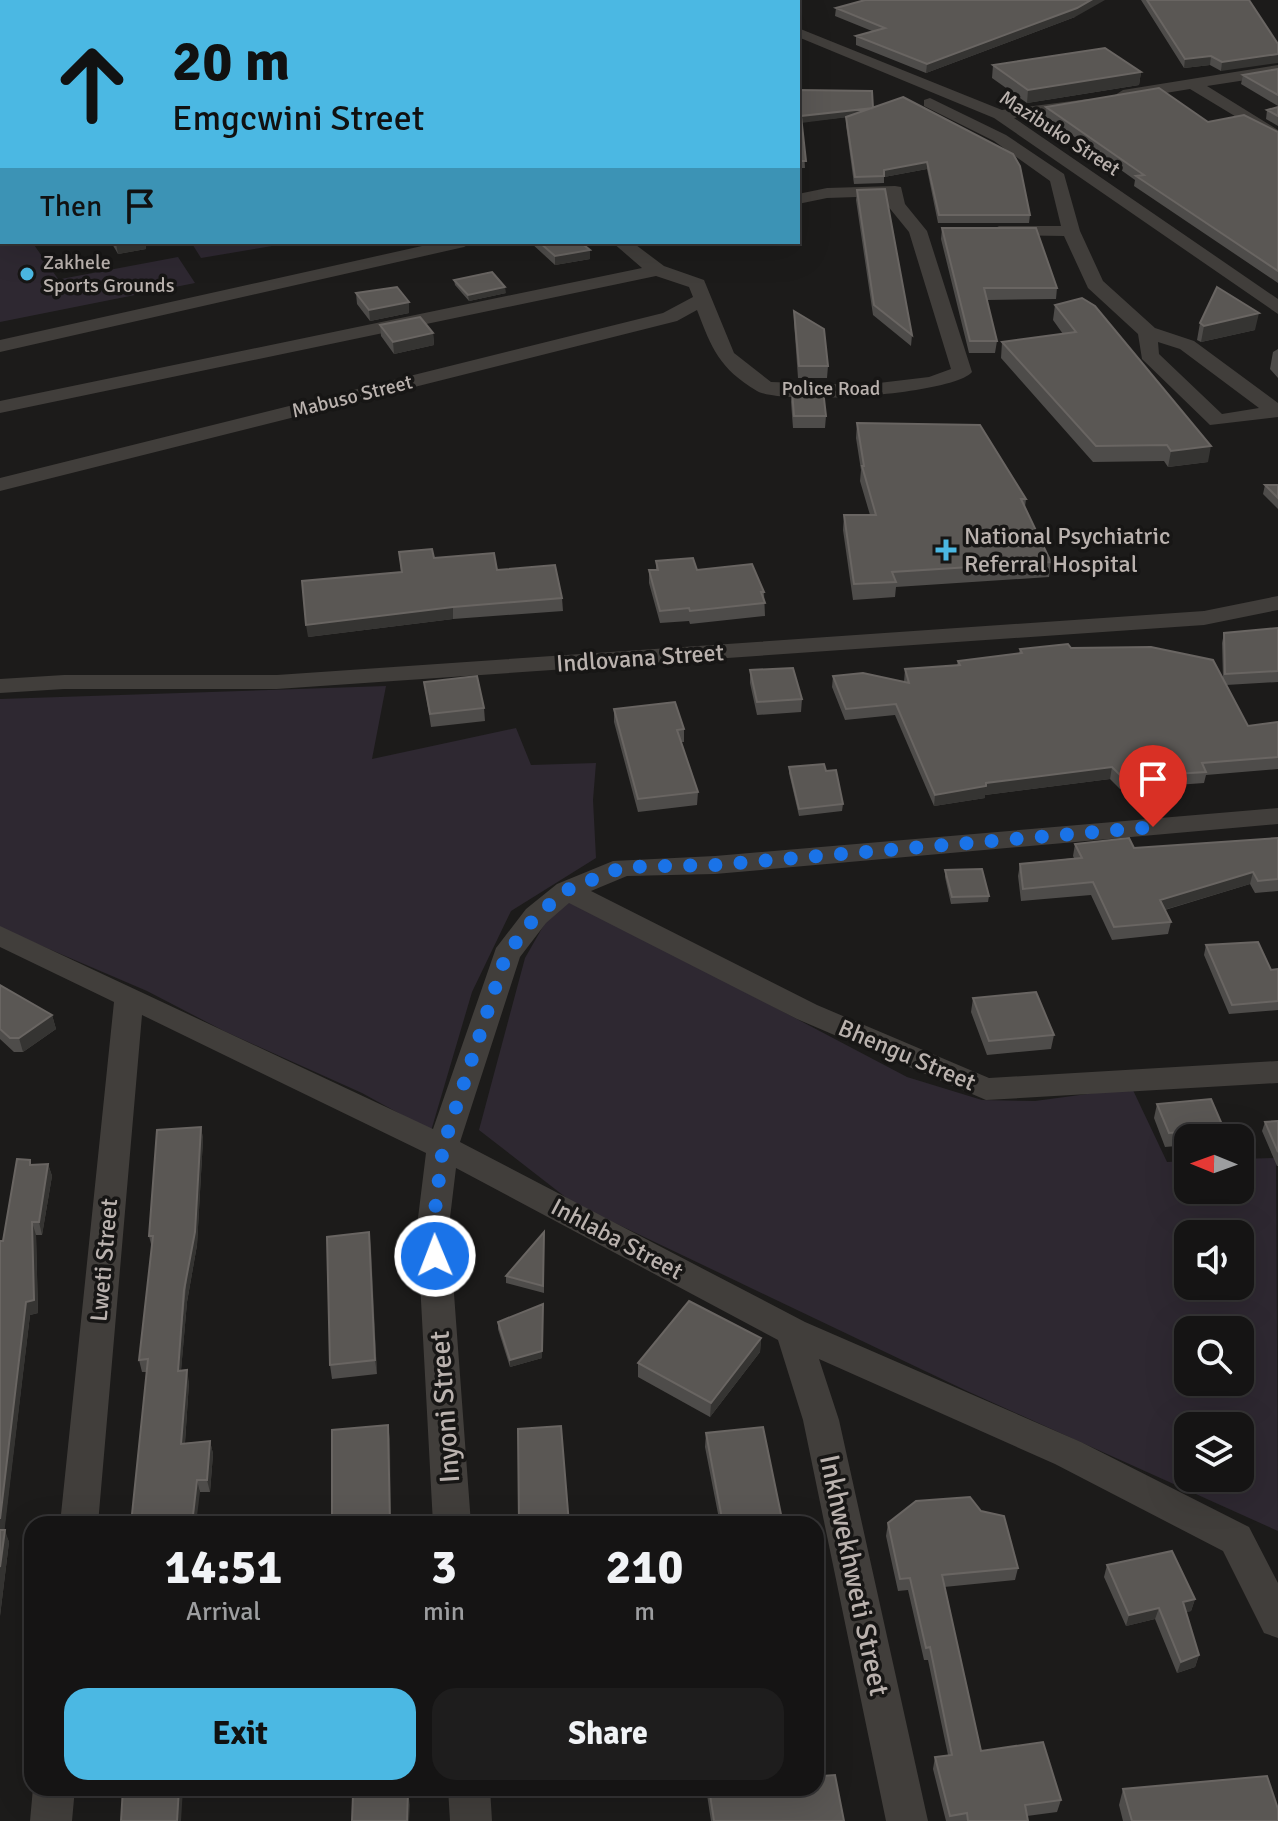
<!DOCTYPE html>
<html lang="en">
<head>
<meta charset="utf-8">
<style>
	body { margin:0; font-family:Signika,sans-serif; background:#1e1d1d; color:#f1f3f6; height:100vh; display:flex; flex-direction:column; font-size:30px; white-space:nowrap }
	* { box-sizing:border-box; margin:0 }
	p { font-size:26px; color:#9d9ea0 }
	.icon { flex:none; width:44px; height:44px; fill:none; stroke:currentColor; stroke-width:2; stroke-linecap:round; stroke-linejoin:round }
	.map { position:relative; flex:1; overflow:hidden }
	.details { position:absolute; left:24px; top:1516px; width:800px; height:280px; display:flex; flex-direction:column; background:#151414; border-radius:24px; box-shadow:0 8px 32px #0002,0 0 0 2px #343334 }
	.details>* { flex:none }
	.top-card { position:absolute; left:0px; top:0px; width:800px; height:244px; box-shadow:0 8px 32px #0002,0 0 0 2px #343334; background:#4bb8e3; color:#111; overflow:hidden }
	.needle { width:52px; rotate:271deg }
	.tools { position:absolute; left:1174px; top:1124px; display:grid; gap:16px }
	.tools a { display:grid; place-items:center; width:80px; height:80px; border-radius:16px; background:#151414; box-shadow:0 8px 32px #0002,0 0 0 2px #343334; font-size:40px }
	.pin { position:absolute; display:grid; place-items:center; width:68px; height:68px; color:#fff; margin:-82px -34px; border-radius:50% 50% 50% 0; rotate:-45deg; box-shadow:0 0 8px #0007 }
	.pin .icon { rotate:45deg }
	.me { position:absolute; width:88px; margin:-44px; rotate:359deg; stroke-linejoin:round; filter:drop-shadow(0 0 6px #0008) }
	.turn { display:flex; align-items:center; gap:28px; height:168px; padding:0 40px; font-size:36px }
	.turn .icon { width:104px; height:104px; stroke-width:2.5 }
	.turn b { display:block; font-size:56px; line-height:68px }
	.then { display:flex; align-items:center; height:76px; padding:0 40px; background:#0003; gap:16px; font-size:30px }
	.eta { display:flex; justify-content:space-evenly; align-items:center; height:136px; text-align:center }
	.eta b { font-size:48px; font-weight:700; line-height:56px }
	.action { display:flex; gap:16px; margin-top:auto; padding:16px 40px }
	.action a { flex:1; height:92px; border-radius:24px; background:#4bb8e3; color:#111; font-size:32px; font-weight:700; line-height:92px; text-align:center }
	.action a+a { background:#1e1d1d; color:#f1f3f6 }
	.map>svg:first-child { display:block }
</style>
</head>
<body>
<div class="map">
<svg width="1278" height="1821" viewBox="0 0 1278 1821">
	<rect width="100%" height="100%" fill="#1c1b1a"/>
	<path fill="#2e2831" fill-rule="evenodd" d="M0,196L2,242H32L68,293L61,279L178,257L195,283L0,322Z
		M191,242H296L201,258Z
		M386,686L372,759L516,728L531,765L596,763L593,800L596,858L511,911L472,992L431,1131L362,1093L224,1031L147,991L0,928V699Z
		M571,900L907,1077L982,1100L1035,1101L1132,1088L1167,1162L1188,1161V1190H1240V1159L1276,1158L1278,1531L967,1391L573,1203L479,1130L525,958L545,923ZM1188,1234H1240V1286H1188ZM1188,1330H1240V1382H1188ZM1188,1426H1240V1478H1188Z"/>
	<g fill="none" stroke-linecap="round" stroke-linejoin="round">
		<path fill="#413e3b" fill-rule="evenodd" d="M681,0H712L713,2H682Z
			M798,28L1002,110L1088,99V105L1014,118L1278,299V314L994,118L798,37Z
			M1278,65V75L1207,86L1278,130V142L1190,89L1123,100L1115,95L1123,90Z
			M930,98L1006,135L1064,174L1080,231L1103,281L1155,328L1194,341L1278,403V417L1210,425L1142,359L1138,334L1088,288L1064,236L993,235L990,231L999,226H1061L1050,181L994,141L924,106V100ZM1158,342L1180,349L1259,408L1222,414L1159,354Z
			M895,186L901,187L905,204L927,231L972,372C952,395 782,406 757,391C719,368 712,349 697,310L677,321L0,491V478L663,313L693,297L689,287L656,276L0,413V401L642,268L612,242H632L664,266L704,280L734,353L771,382L862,385L929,377L951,369L909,232L887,205V196L827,198L798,204V194L827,188Z
			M440,242H473L464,247L0,352V340Z
			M1278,596V610L1204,625L277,689H64L0,693V679L64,675H277L1204,611Z
			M1278,808V824L715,874L627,876L591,891L817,1005L989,1078L1278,1061V1083L986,1100L797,1019L569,903L546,923L520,957L460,1142L805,1322L1081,1442L1249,1527L1278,1583V1638L1264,1633L1223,1551L1055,1464L819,1359L839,1420L928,1821H886L803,1420L778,1340L456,1168L449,1226L471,1524H433L417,1226L426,1153L142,1015L98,1524H60L114,1002L0,947V926L433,1129L496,948L526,909L557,884L613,861L715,856Z
			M33,1788H75L72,1821H30Z
			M448,1788H490L492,1821H450Z"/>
		<path stroke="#514c4a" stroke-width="40" d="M737,2L740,0
			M0,181L2,180"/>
	</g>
	<path fill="#4e4c4a" d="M1141,0H1249L1221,71L1210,65L1184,68Z
		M836,8L1075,17L926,73L856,45V36L872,31L835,16Z
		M993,65L1141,72L1139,85L1027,103L992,78Z
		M1278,69V106L1241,84L1243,75Z
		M798,90L873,108L1030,215L1029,223H938L927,169L884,177V183L854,184L846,125V117H847L802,122L805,168H798Z
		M1046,107L1208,122L1278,132V283L1134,186L1135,180L1045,116Z
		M1278,107V126L1266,119L1267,110Z
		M857,190L912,335L911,346L873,315L856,200Z
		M942,228L1057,288L1056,299L987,300L997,341L995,353H969L941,239Z
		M111,242H145L146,249L118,254Z
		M530,242H580L590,250V259L555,265Z
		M454,280L506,293L469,301L455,285Z
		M356,293L409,313L370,321L357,304Z
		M1055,305L1208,462L1168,467L1164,461L1093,462L1001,358L1002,342L1063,334L1053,320Z
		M794,311L828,366L827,378H798L794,322Z
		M1200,323L1255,330L1201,342L1197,340Z
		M380,325L433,333L434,345L394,354L381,336Z
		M1278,349V378L1270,369L1273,352Z
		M792,390L826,416L825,428H793L791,402Z
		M857,423L1026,499L1025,507L1051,562L1049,577L896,587L895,597L853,600L843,530L844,515H870L860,481L861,470L856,438Z
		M1265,485H1278V509L1263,494Z
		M399,552L497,570L562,598L563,611L453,619L308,637L401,572Z
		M656,561L697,570L764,592L765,616L690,624L689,621L660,623L649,583V570H656Z
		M1278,628V682L1226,685L1248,726L1278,722V769L1206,775L1204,783L1120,789L1110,779L985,795V798L934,806L895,715L845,720L832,687L833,676L904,682L905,669L957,665L958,661L1019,653L1020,649L1071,648L1223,679L1222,643L1224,633Z
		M750,670L802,699L801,712L757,715L750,683Z
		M424,682L484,708L485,721L431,727Z
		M614,709L684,729V742H681L698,792L697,805L638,812L614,722Z
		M789,767L843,804L842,811L799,816L789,773Z
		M1278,838V891L1255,893L1250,884L1165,910L1171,922L1168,934L1112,940L1091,895L1021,901L1018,876L1020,864L1074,858L1073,856L1075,844L1134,848Z
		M945,870L989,896L988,902L951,904L945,877Z
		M1206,945L1271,970L1278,969V1010L1229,1014L1204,955Z
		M0,985L52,1015L56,1029L23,1052H14L0,1039Z
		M973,998L1054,1035L1051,1049L987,1055L971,1012Z
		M1157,1104L1224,1129L1221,1138H1188V1145L1165,1147L1154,1118Z
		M1278,1121V1166H1277L1262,1131L1265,1122Z
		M201,1127L203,1139L197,1245L187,1302L181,1370L189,1382L185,1443L210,1441L213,1454L210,1492H200L147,1372H142L139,1360L152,1248L149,1236Z
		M48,1164L52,1176L42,1235H36L38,1313L30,1315L4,1530L9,1542L0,1616V1241H3L31,1165Z
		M369,1232L377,1374L332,1379L330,1365Z
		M544,1232V1293L506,1283V1276Z
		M498,1322L542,1358L510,1367L498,1329Z
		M761,1338L760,1352L710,1417L638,1377V1363Z
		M706,1433L783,1524H720L705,1447Z
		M888,1523L1018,1568L1015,1580L944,1587L981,1751L1061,1800L1057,1812L1027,1816L1028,1821H946L933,1769L935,1757L948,1755L928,1660H924L908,1590L898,1591L886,1536Z
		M1107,1565L1195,1599L1191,1611L1186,1612L1199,1655L1195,1667L1177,1673L1155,1619L1126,1626L1104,1577Z
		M822,1776L844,1821H711L706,1788H816Z
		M1123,1789L1278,1821H1123L1119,1805Z"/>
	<path fill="#353432" d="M1091,0H1105L1075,17L926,73L927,64Z
		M1278,54V63L1221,71L1222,62Z
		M1211,56L1210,65L1184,68L1185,59Z
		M1141,72L1139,85L1027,103L1028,90Z
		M0,78H2V90L0,91Z
		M873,108L872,114L801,123V116Z
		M927,162V169L884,177V170Z
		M127,242H145L146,249L118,254L116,244Z
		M590,250V259L555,265V256Z
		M505,287L506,293L469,301L468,295Z
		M409,302V313L370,321L369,310Z
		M1259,313L1255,330L1201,342L1204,326Z
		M433,333L434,345L394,354L393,342Z
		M1211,446L1208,462L1168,467L1171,451Z
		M453,607V619L308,637L306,625Z
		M1112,767L1110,779L985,795V798L934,806L935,795L986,783Z
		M1253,872L1250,884L1157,912L1160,900Z
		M52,1015L56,1029L23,1052L19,1038Z
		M201,1127L203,1139L197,1245L187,1302L180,1383L178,1371Z
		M48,1164L52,1176L42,1235L39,1222Z
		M32,1222L36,1235L38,1313L30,1315L3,1543L0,1534V1519L26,1302Z
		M369,1232L371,1246L377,1374L375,1360Z
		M543,1304L542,1358L510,1367V1360Z
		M761,1338L760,1352L710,1417L711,1403Z
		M187,1370L189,1382L184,1456L181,1444Z
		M388,1425L390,1439L391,1524H390Z
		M210,1441L213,1454L210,1492L207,1480Z
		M197,1480L200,1492L196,1524H192Z
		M5,1530L9,1542L0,1616V1567Z
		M1195,1599L1191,1611L1180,1614L1183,1602Z
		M1159,1608L1155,1619L1126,1626L1129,1615Z
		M1199,1655L1195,1667L1177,1673L1181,1662Z
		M179,1788H183L181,1821H177Z
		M408,1792L410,1805L409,1821H407Z"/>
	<path fill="#5a5754" stroke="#696562" stroke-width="2" d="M865,0H1091L1077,8L927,64L856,36L885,28L836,8Z
		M1147,0H1249L1278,44V54L1222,62L1211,56L1185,59Z
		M1105,48L1141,72L1028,90L993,65Z
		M0,55L2,58V78H0Z
		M1278,69V95L1243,75Z
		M1159,88L1208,122L1244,115L1278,132V271L1136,176L1144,175L1046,107Z
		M798,90L872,91L873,108L801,116L806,161H798Z
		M903,97L1013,154L1020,166L1030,215H939L927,162L884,170V176L855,177L846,117Z
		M1278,107V116L1267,110Z
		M885,189L912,335L874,305L857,190Z
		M942,228H1036L1057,288H984L997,341H970Z
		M539,242H580L590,250L555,256Z
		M492,272L505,287L468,295L454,280Z
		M397,287L409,302L369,310L356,293Z
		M1217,287L1259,313L1204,326L1200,323Z
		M1082,298L1095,306L1211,446L1171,451L1167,445L1096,446L1002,342L1076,332L1055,305Z
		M794,311L824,329L828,366H799Z
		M420,317L433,333L393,342L380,325Z
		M792,390H823L826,416H794Z
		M857,423L980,425L1026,499H1021L1051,562L892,572L896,582L854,584L844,515H876L862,466H864Z
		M1265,485H1278V498Z
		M432,549L434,558L494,553L497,570L555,565L562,598L453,607L306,625L302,581L402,572L399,552Z
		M693,558L697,570L752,564L764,592H761L765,603L690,611L689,608L660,611L649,570H658L656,561Z
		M1278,628V671L1225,674L1224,633Z
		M1068,644L1071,648L1151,647L1213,660L1248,726L1278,722V757L1202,763L1206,772L1122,777L1112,767L986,783V786L935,795L896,704L846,709L833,676L863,673L909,683L905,669L960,665L958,661L1022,653L1020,649Z
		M793,668L802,699L757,702L750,670Z
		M477,676L484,708L430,714L424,682Z
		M675,702L684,729L677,730L698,792L638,799L614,709Z
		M824,764L826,771L836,770L843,804L799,809L789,767Z
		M1129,838L1134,848L1278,838V879L1258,881L1253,872L1160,900L1171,922L1114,927L1093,882L1023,889L1020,864L1082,858L1075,844Z
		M982,869L989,896L952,897L945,870Z
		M1258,942L1271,970L1278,969V1001L1232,1005L1206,945Z
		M0,985L52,1015L19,1038H10L0,1029Z
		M1036,992L1054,1035L989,1041L973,998Z
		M1211,1099L1224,1129L1169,1133L1157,1104Z
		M1278,1121V1152L1265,1122Z
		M201,1127L195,1232L184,1290L178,1371L187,1370L181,1444L210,1441L207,1480H197L192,1524H131L148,1359L139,1360L153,1236H149L157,1130Z
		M17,1159L30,1160V1165L48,1164L39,1222H32L34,1300L26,1302L0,1519V1241H3Z
		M369,1232L375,1360L330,1365L327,1237Z
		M544,1232L543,1286L506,1276Z
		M689,1301L761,1338L711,1403L638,1363Z
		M543,1304L542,1351L510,1360L498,1322Z
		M388,1425L390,1524H332V1430Z
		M561,1426L569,1524H519L518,1429Z
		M763,1427L783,1524H723L706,1433Z
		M970,1497L981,1511L1004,1516L1018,1568L942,1575L981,1751L1043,1742L1061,1800L1025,1805L1028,1821H968L967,1813L950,1816L935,1757L952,1755L930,1647L926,1648L910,1578L900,1579L888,1523L916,1501Z
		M0,1530H5L0,1567Z
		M1172,1551L1195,1599L1183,1602L1199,1655L1181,1662L1159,1608L1129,1615L1107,1565Z
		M816,1737L822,1776L835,1775L844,1821H714L709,1788H816Z
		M1267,1776L1278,1809V1821H1132L1123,1789Z
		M123,1788H179L177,1821H121Z
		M408,1792L407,1821H352L353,1795Z"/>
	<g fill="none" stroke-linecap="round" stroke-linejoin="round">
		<path stroke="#1a73e8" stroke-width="14" stroke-dasharray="0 25.2" d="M435,1256L433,1226L443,1147L506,955L536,916L567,890L623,867L715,865L1153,827"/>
	</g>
	<g fill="#4bb8e3" stroke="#171615" stroke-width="3">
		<circle cx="27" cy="274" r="8"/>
		<path d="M942 538h8v8h8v8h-8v8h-8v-8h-8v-8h8z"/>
	</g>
	<g text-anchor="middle" stroke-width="7" stroke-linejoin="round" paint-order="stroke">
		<g font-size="20" fill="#bab2ae" stroke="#171615">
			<text transform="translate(1060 133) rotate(33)" y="7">Mazibuko Street</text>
			<text x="831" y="395">Police Road</text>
			<text transform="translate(352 396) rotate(-14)" y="7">Mabuso Street</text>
		</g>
		<g font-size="20" fill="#bab2ae" stroke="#171615" text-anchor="start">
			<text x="43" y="269">Zakhele<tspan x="43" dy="23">Sports Grounds</tspan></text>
		</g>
		<g font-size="24" fill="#bab2ae" stroke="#171615" text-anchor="start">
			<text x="964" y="544">National Psychiatric<tspan x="964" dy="28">Referral Hospital</tspan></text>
		</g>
		<g font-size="24" fill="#bab2ae" stroke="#171615">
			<text transform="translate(640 658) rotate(-4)" y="8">Indlovana Street</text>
			<text transform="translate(907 1055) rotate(23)" y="8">Bhengu Street</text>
			<text transform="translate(617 1239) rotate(28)" y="8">Inhlaba Street</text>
			<text transform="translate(104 1260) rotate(-85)" y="8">Lweti Street</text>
		</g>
		<g font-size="28" fill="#bab2ae" stroke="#171615">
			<text transform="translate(444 1407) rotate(-94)" y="10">Inyoni Street</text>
			<text transform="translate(855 1575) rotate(78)" y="10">Inkhwekhweti Street</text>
		</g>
	</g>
</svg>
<div class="tools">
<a><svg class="needle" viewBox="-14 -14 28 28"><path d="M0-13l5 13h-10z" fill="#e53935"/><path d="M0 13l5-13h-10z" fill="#9d9ea0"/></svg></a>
<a><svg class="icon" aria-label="sound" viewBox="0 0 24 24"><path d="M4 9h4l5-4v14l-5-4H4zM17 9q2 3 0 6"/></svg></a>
<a><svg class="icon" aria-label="search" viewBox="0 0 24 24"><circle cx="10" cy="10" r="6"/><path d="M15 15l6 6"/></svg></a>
<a><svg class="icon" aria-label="layers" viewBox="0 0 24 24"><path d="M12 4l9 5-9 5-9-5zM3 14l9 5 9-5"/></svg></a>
</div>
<div class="pin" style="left:1153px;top:827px;background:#d93025"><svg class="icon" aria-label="arrive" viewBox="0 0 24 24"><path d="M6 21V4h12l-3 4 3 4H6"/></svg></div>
<svg class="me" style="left:435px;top:1256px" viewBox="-20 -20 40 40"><circle r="17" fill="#1a73e8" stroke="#fff" stroke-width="3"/><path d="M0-11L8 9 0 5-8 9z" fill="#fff"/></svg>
<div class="top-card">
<div class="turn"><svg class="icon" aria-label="ahead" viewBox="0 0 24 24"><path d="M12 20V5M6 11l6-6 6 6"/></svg><div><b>20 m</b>Emgcwini Street</div></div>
<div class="then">Then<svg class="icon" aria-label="arrive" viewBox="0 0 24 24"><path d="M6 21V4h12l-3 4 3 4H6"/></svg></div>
</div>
<section class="details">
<div class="eta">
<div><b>14:51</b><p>Arrival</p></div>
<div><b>3</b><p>min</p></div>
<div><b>210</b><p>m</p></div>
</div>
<div class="action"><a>Exit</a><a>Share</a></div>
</section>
</div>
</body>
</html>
